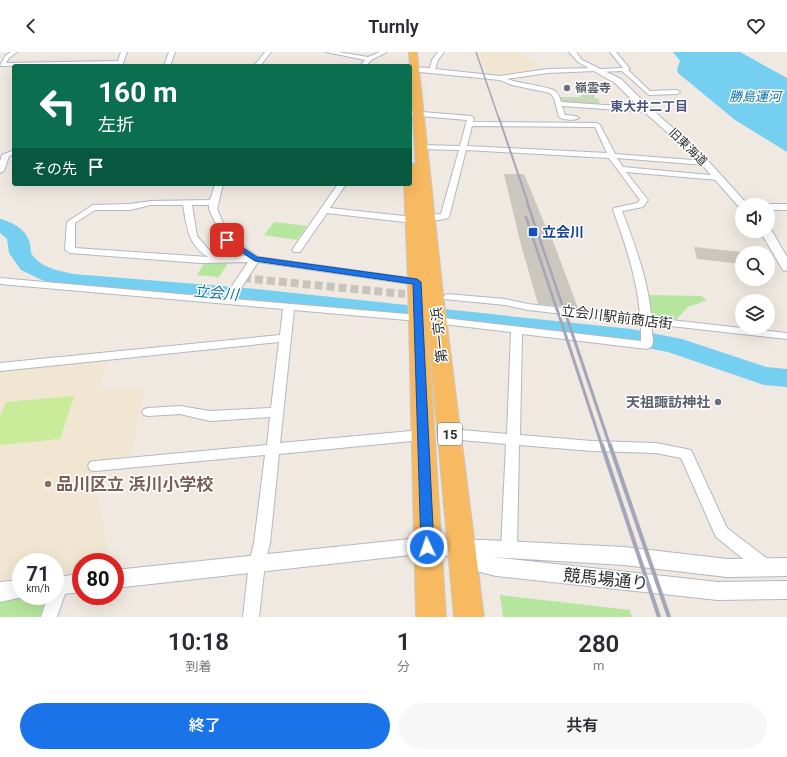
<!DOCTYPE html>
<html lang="ja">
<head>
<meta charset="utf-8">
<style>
	body { margin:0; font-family:Roboto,"Noto Sans JP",sans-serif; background:#f7f7f7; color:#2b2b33; height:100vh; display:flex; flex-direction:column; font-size:15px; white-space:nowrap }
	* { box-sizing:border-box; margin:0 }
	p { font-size:13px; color:#7c7c81 }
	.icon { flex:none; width:22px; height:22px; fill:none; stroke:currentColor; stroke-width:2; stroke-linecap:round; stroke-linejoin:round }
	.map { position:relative; height:565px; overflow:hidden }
	.details { display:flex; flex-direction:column; background:#fff; flex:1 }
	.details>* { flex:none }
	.hud { position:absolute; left:12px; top:12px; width:400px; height:122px; border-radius:4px; box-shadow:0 4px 16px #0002; background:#0b6e4f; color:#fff; overflow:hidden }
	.controls { position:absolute; left:735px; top:146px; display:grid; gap:8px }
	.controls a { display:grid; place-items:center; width:40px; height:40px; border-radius:50%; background:#fff; box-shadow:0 4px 16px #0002; font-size:20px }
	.speed { position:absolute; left:12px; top:501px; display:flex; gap:8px; font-size:20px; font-weight:700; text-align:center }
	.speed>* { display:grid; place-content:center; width:52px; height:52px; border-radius:50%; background:#fff; box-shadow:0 4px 16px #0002; line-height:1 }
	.speed small { font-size:10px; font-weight:400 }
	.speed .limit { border:6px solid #d22; background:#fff; color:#111 }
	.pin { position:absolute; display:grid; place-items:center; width:34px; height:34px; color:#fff; margin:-17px; border-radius:8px; box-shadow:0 2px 6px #0006 }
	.me { position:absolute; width:44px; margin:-22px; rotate:357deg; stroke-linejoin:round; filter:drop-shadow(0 0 3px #0008) }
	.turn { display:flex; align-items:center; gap:14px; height:84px; padding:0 20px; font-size:18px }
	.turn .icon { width:52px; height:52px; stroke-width:2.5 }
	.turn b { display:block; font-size:28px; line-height:34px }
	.then { display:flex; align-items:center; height:38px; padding:0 20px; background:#0003; gap:8px; font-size:15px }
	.eta { display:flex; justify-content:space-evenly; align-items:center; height:68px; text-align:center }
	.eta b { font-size:24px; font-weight:600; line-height:28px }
	.cta { display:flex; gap:8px; margin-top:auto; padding:8px 20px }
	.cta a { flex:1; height:46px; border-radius:24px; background:#1a73e8; color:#fff; font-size:16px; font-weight:600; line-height:46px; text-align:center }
	.cta a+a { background:#f7f7f7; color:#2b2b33 }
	header { display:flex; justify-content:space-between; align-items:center; height:52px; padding:0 20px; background:#fff; font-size:18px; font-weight:600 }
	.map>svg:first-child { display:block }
</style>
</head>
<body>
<header><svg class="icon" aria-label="back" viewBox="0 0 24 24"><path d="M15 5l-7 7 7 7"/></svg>Turnly<svg class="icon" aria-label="heart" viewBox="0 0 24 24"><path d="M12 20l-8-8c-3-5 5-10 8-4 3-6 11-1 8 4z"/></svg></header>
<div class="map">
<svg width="787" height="565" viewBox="0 0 787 565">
	<rect width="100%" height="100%" fill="#efe9e1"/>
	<path fill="#f0e6d1" d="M479,0H523L524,4L544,17V19L503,24L487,23Z
		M108,307L98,338L144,335L131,403L91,409L110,510H81V520L55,522V510H21V525L0,528V319Z"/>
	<path fill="#b6e59e" d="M274,170L307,174L297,188L264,183Z
		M205,210L228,211L219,225L197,223Z
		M647,243L701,244L707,248L688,255L674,270L651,268Z
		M500,543L630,558L632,565H503Z
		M31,544H50L41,565H0V548Z"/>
	<path fill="#c8d9b8" d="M583,40L594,41L595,46L599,47L600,55L562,52L559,45H581V43H584Z"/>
	<path fill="#c9ec9a" d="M74,344L60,387L0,393V364L6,350Z"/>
	<path fill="#75cff0" d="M673,0H740L787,26V100L735,68L678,21L677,17L680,9Z"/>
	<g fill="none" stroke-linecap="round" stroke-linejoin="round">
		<path fill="#75cff0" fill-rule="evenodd" d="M0,167C13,170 27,178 30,192C31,197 30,200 33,204C42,216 60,219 73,222L246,236L631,277L682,287L766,315L787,317V335L764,333L668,300L631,293L246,250L73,236L42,228L21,218L9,201L7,187L0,181Z"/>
	</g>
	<path fill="#cbc7bf" d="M504,122H524L545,173H547L578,256L538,252L521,193Z
		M694,195L742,200V212L697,207Z"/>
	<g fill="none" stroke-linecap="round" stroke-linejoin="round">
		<path stroke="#c8c4bd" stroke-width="8" stroke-dasharray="8 4" stroke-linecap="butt" d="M243,226L405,242"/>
		<defs>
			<path id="pedestrian" d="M447,242L505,247L528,252L787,281V287L528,258L505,253L444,247L443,245Z"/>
			<path id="minor" d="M11,0H17L9,6L6,11L118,9L121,0H127L122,14H116L117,13L0,14L5,4Z
				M169,0H175L170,14H164Z
				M265,0H271L260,14H254Z
				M326,0H338L368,5L380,0H387L371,8L366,14H360L365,8Z
				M438,0H444L438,8L435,17L500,24L548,17L597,16L598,17L595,19L548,21L507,27C520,32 547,34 555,39C559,42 560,46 561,50L649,56L652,58L649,60L562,54L565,63L576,64L579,66C575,69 563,68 559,65L554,46L550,41L512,33L500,28L410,19V15L430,16L432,8Z
				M610,0H616L630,17L628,18L650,39L677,38L680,40L677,42L649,43L622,19L599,20V18L601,17L623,16Z
				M410,59L471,64L474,66L473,70L597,71L600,73L615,102L705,109L709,111L705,113L617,106L623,115L721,124V128H718L626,120L648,148L643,155L622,159C637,198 652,239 652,281C653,286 654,291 651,295L647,297L522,282L520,383L592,389L656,391L691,398L727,476L773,511L775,516L773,521L767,523L761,521L716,485L681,406L656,401L592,399L519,393L517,497L514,502L509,504L504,502L501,497L506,392L450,387L445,385L443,382L445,379L450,377L507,382L511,280L418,269L294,258L280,391L422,378L427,380L429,383L427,386L422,388L279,402L270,491L265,511L259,565H243L249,511L254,491L265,403L95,419L90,418L88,414L90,410L95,409L267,393L270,365L210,369L180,362L148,364L144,363L142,360L144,357L148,356L180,354L210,359L271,356L279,290L0,319V311L280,283L283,257L0,232V226L224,246L248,210L200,211L70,201L65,198L67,170L93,153L130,152L151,149L210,148L215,132H223L217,157L226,178L231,186L258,205L417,227L422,230L417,233L258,210L234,247L418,263L641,289C642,243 629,201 613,158L614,156L637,151L640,148L609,106L466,98L449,165C444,169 432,168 425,167L424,165L425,163L441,162L459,98L421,97L417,95L421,93L460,94L467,68L410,63ZM472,74L595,75L607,101L467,94ZM151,153H183C187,174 187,192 208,205L75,196V171L95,158H130ZM192,153H209V157L224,190L245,204L220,205L209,198L197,184Z
				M14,98V102L9,104L4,119L0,121V109L2,103Z
				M338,132H346L330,156L413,165L417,168L413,171L327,161L300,200H294L292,198Z
				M768,152H787V158H768V153H766Z
				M60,526L66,528L68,533L57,565H41L48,544H55V528Z"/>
			<path id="tertiary" d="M569,0H576L582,8L621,27L646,52L702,102L748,153H742V156L739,155L696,106L640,56L615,31L578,10Z
				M768,176L772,179L787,205V219L783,218L781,215L760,179H768Z
				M410,487L483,488L624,495L727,507L787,506V524L727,525L624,513L491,505L718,530L787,529V547L718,548L496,524L453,513L450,507L451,504L410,503L115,536V518Z
				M81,522V540L55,543V525Z
				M21,528V544H27L0,550V530Z"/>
			<path id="trunk" d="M409,0H417L443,242L484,565H454L428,276L446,565H416L408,230L404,132H410V111L415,112L416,115Z"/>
		</defs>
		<use href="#pedestrian" stroke="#b4b7c1" stroke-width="2"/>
		<use href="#minor" stroke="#b4b7c1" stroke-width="2"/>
		<use href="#tertiary" stroke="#b4b7c1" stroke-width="2"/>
		<use href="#trunk" stroke="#c9c9c9" stroke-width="2"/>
		<use href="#pedestrian" fill="#fff" fill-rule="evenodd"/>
		<use href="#minor" fill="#fff" fill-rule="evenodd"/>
		<use href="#tertiary" fill="#fff" fill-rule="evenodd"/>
		<use href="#trunk" fill="#f8ba60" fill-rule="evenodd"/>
		<path stroke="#a3a6b8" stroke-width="1.5" d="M476,0L499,67"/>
		<path stroke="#a3a6b8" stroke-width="2" d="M499,66L528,151"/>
		<path stroke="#a3a6b8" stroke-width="2.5" d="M527,150L564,258
			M526,165L557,258"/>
		<path stroke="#a3a6b8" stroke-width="3" d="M557,257L602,394
			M564,257L610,394"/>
		<path stroke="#a3a6b8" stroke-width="4" d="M602,393L659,565
			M610,393L669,565"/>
	</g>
	<path fill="#1a73e8" stroke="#114b97" d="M227,185L257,205L417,227L421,230L434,495L432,499L427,500L423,499L421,495L413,232L255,209L224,189V186Z"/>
	<g fill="#6b7280" stroke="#fff" stroke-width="1.5">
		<circle cx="567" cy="36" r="4"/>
		<circle cx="718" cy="350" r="4"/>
	</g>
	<rect fill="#1a4fb4" stroke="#fff" stroke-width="1.5" x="528" y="175" width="10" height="10" rx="2"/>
	<circle fill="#8d6e63" stroke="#fff" stroke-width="1.5" cx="48" cy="432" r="4"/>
	<g text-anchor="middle" stroke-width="3" stroke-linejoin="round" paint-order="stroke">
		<g font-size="12" font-weight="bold" fill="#5b616d" stroke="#fff" text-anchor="start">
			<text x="575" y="40">嶺雲寺</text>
		</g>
		<g font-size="12" fill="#2e2e2e" stroke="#fff">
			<text transform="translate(688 95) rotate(44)" y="4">旧東海道</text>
		</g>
		<g font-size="13" font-style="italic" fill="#0d6fa3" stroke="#fff">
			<text x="755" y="49">勝島運河</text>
		</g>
		<g font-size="13" font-weight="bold" fill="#4d5680" stroke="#fff">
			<text x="649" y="59">東大井二丁目</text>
		</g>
		<rect fill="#fff" stroke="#6d6d6d" stroke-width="1" x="438" y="371" width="24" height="22" rx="3"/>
		<g font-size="13" font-weight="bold" fill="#2e2e2e">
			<text x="450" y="387">15</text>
		</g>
		<g font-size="14" font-weight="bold" fill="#164399" stroke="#fff" text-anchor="start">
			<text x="542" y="185">立会川</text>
		</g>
		<g font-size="14" fill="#2e2e2e" stroke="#fff">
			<text transform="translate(617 265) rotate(7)" y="5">立会川駅前商店街</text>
			<text transform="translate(439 283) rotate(-96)" y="5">第一京浜</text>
		</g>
		<g font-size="14" font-weight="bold" fill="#5b616d" stroke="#fff" text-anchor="end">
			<text x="710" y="355">天祖諏訪神社</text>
		</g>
		<g font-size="15" font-style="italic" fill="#0d6fa3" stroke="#fff">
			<text transform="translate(216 241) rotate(5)" y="5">立会川</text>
		</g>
		<g font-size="17" font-weight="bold" fill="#785e54" stroke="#fff" text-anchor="start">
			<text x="56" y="438">品川区立 浜川小学校</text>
		</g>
		<g font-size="17" fill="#2e2e2e" stroke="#fff">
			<text transform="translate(606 527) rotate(6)" y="6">競馬場通り</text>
		</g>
	</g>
</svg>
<div class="controls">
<a><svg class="icon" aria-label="sound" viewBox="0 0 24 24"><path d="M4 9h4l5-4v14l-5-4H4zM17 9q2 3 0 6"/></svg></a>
<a><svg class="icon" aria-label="search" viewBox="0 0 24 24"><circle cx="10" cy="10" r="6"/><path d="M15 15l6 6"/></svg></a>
<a><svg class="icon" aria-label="layers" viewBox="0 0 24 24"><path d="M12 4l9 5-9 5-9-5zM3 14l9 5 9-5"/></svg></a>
</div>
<div class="speed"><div>71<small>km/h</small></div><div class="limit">80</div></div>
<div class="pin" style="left:227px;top:188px;background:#d93025"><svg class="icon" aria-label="arrive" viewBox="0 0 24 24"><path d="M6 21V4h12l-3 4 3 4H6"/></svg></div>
<svg class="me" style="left:427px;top:495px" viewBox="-20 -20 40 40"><circle r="17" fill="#1a73e8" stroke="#fff" stroke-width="3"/><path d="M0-11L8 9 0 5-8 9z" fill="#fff"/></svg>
<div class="hud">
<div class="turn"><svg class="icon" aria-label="left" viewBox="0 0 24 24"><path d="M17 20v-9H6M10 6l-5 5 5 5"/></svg><div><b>160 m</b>左折</div></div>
<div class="then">その先<svg class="icon" aria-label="arrive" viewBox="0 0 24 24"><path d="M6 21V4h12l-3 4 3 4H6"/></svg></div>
</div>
</div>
<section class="details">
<div class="eta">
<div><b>10:18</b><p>到着</p></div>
<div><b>1</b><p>分</p></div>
<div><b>280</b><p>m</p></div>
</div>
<div class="cta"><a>終了</a><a>共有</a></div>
</section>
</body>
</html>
